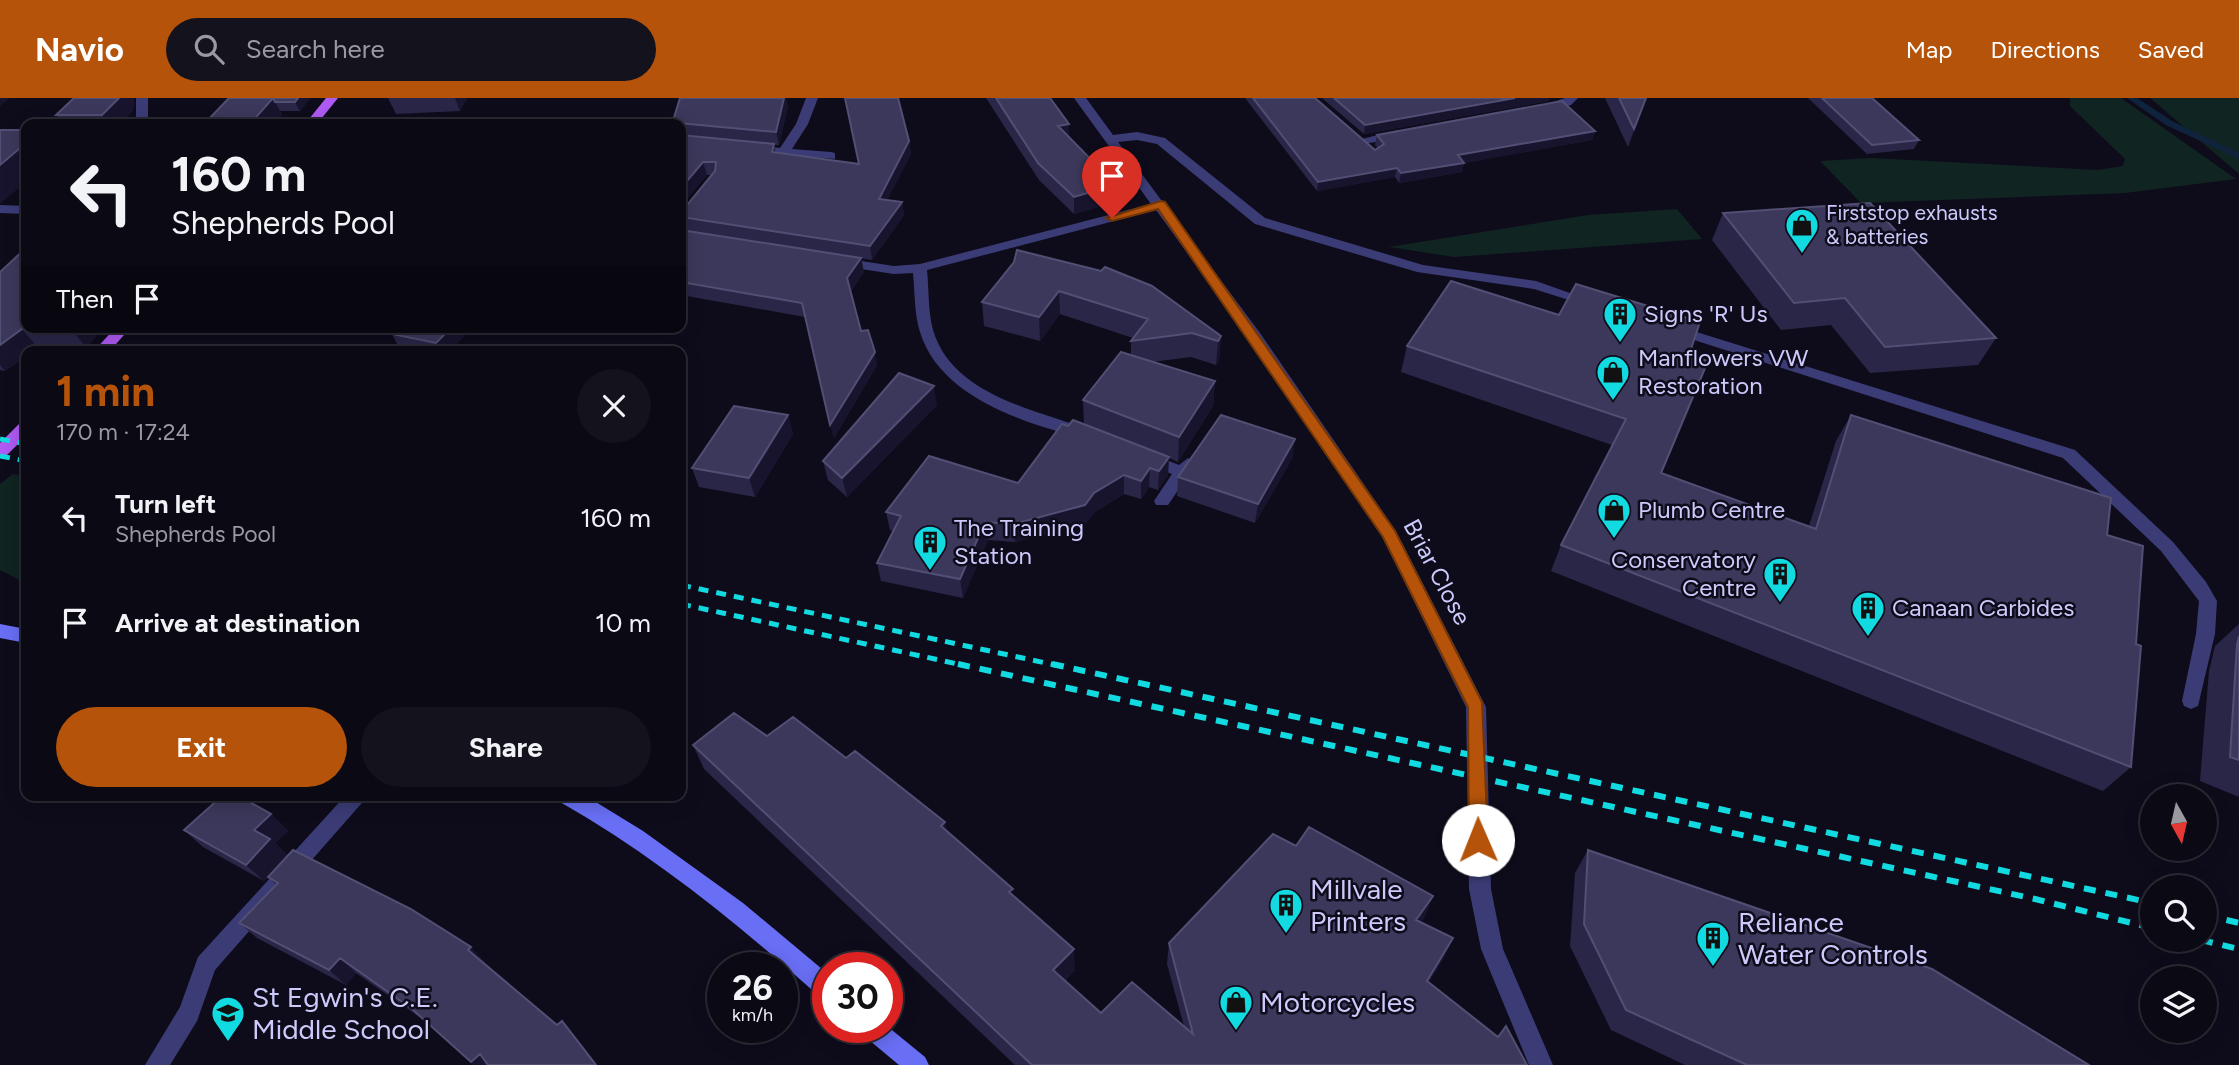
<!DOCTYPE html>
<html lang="en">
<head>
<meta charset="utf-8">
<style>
	body { margin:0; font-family:Figtree,sans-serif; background:#13121d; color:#f1f3f6; height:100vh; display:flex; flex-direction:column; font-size:26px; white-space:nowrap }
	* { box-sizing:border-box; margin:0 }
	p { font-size:23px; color:#999aa0 }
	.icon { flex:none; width:38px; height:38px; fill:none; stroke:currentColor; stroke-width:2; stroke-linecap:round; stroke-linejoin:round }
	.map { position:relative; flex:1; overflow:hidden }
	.sheet { position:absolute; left:21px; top:248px; width:665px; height:455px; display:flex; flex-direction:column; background:#0a0914; border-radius:14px; box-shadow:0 4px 18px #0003,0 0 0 2px #2a2a34 }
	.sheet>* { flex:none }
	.banner { position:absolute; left:21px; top:21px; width:665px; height:214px; border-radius:14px; box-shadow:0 4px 18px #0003,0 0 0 2px #2a2a34; background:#0a0914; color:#f1f3f6; overflow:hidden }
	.needle { width:46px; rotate:172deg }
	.tools { position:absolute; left:2140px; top:686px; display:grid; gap:14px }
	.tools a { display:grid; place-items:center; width:77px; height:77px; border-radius:50%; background:#0a0914; box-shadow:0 4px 18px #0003,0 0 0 2px #2a2a34; font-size:35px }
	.speed { position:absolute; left:707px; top:854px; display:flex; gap:14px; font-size:35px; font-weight:700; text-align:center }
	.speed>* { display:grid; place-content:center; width:91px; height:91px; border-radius:50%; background:#0a0914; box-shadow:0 4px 18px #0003,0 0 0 2px #2a2a34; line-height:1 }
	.speed small { font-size:18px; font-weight:400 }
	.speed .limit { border:10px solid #d22; background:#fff; color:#111 }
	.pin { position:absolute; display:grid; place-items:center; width:60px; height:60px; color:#fff; margin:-72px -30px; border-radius:50% 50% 50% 0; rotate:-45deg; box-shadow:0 0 7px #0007 }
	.pin .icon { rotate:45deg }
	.me { position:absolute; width:77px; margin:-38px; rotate:359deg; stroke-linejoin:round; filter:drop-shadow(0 0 5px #0008) }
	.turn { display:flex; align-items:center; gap:24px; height:147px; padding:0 35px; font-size:32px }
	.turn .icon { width:91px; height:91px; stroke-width:2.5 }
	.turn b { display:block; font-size:49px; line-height:60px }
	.then { display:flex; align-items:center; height:66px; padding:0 35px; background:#0003; gap:14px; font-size:26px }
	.round { display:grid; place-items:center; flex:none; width:74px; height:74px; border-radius:37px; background:#13121d }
	.summary { display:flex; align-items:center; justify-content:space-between; height:119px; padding:0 35px }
	h1 { font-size:42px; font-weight:700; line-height:52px; color:#b45309 }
	.button { display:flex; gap:14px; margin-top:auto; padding:14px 35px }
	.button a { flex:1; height:80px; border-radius:42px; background:#b45309; color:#fff; font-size:28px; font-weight:700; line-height:80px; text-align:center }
	.button a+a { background:#13121d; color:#f1f3f6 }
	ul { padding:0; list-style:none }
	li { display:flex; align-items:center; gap:21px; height:105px; padding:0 35px }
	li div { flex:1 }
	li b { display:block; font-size:26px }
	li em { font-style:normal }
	header { display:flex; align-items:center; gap:42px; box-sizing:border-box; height:98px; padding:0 35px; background:#b45309; color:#fff }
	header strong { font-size:33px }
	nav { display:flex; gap:38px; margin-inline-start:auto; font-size:24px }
	.search { width:490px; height:63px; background:#13121d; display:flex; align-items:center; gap:18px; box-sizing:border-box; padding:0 24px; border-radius:38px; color:#999aa0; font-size:26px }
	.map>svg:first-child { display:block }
</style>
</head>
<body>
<header>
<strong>Navio</strong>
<div class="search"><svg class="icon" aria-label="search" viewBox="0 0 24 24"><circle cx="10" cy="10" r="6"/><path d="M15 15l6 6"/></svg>Search here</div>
<nav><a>Map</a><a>Directions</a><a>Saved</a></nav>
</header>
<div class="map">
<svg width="2239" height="967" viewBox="0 0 2239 967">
	<rect width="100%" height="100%" fill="#0e0c1b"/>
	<path fill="#102422" d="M2070,0H2121L2236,81L2125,95L1861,105L1820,63L1871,60L2098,72L2123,68L2125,61L2070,8Z
		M2150,0H2239V76Z
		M1677,111L1702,141L1454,159L1389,149L1588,117Z
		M13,376L26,379V485L0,472V386Z"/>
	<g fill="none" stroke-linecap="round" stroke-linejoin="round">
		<path fill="#0f233d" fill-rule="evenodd" d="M2127,0H2137L2172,23L2239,55V61L2166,27Z"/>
		<path fill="#3b3c76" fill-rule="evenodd" d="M136,0H148V26H136Z
			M806,0H818L808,26L792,51L831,54L835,55V61L751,54L749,51L755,47L780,50L796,26Z
			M1074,0H1086L1113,37L1137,34L1165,40L1265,120L1423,167L1536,183L1598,205L1591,209L1534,191L1417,174L1255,126L1157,46L1137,42L1118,44L1260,235L1396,433L1486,609L1491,791L1503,851L1553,967H1529L1481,851L1469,791L1466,609L1383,440L1250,241L1156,112L927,172C929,192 928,213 933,232C952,296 1032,311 1087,331L1089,335L1087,339L1081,340C1022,324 940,299 920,234C914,215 915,194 913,175L894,176L841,168L834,164L841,160L894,168L920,166L1151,106Z
			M1565,0H1578L1571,7L1543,14L1537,10Z
			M1398,32L1404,36L1402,39L1364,46L1358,42Z
			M0,107L26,108V116L0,115Z
			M1674,227L2075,352L2173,444L2206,484L2217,503L2215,536L2198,608L2191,611L2184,608L2182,603L2196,536L2199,503L2161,453L2063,360L1669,234V228Z
			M1146,354L1179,367L1188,360L1196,366L1168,407H1156L1154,403L1172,376L1140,364L1138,360L1140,356Z
			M345,698H368L215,872L197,923L170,967H145L180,909L198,859Z"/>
		<path fill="#686ff4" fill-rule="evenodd" d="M0,526L26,531V545L0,540Z
			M557,698H586L643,733L743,805L828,876V902L820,899C738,826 655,758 560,704Z
			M887,928L925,959L929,967H899L863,937L860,929Z"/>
		<path fill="#af5af3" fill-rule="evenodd" d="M326,0H338L317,26H305Z
			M116,229H131L109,254H93Z
			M26,324V338L6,358L0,359V345L20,325Z"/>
		<path stroke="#11dae0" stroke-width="5" stroke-dasharray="10 8" stroke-linecap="butt" d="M0,341L26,346
			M0,358L26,363
			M681,487L1060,568
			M681,506L967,568"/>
		<path stroke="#11dae0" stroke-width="6" stroke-dasharray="12 10" stroke-linecap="butt" d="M958,566L2035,801L2152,830
			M1052,566L2152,805
			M2205,817L2239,825
			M2201,842L2239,851"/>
	</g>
	<path fill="#2a2648" d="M74,0H134L133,13L120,26H62L56,17Z
		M229,0H310L300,13H280L282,17Z
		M388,0H467L460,13L396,16Z
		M986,0H1050L1069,26V39L1116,104L1074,116L1039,82Z
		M1245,0H1315L1375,52L1378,50L1375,47L1377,37L1595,33L1592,42L1464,65L1462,74L1399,85L1395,79L1317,93Z
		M1322,0H1549L1548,3L1364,36Z
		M1605,0H1647L1628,49Z
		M1808,0H1872L1919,42L1914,51L1867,56Z
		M788,8L779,47H774L776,55L858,66L909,43L911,56L887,102L902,104L904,117L872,162L681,132L861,160L864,174L851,193L861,233L877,267L834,340L805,219L681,197V112L684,111L712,77H707L681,108V26H672Z
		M1723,115L1996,240L1978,267L1870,275L1831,227L1781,232L1712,142Z
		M1014,164L1221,238L1219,262L1216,267L1191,259L1152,264L1215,283L1213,308L1178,364L1169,360L1168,377L1158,392L1149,389L1141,401L1124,396L1095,414L1085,426L1015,444L988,442L963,500L881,483L877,465L893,433L890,432L886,414L1018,385L1068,328L1084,326L1083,302L1131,257V243L1133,240L1060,216L1040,243L984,228L982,204Z
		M0,174L26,229H104L86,250H38L5,273L0,272Z
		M399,229H473L448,254H419L399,250L392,236Z
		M1407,248L1689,257L1661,375L1809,428L1836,343L1851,317L2107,437L2136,546L2131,669L2103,693L1551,473L1561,447L1612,347L1401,274Z
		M937,307L847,399L828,382L823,363Z
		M788,317L793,336L755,399L699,389L692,370Z
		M1293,359L1255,425L1177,398L1178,379Z
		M2239,526V699L2200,683L2209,573L2215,548Z
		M767,638L846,660L947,734L1014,798L1075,872L1065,883L1101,915L1184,928L1167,866L1169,845L1296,748L1433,798L1424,820L1421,824L1453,840L1443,861L1429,884L1527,967H1015L704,671L693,647Z
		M271,716L288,733L275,745L287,757L264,783L203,749L184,732Z
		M1588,752L2089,967H1685L1611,932L1570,848L1575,775Z
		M268,779L485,864L484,865L557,927L574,937L597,967H474L428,925L356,875L346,887L257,840L239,825L276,787Z"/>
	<path fill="#18142e" d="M0,0H10L0,8Z
		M119,0H134L133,13L120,26H108L102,17Z
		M273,0L282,17L274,26H250Z
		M298,0H310L300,13L295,4Z
		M455,0H467L460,13Z
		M784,0H786L788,8L779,47L776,34Z
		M1515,0H1549L1548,3L1364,36L1365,27Z
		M1646,0L1644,9L1628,49L1634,31Z
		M1069,26V42L1058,28Z
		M1595,33L1592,42L1464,65L1462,74L1399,85L1401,75L1458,57Z
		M909,43L911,56L881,114L879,101Z
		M26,45V84L0,106V67Z
		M703,64L707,77L681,108V90Z
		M1397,70L1395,79L1317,93L1318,84Z
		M1116,87V104L1074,116V99Z
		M902,104L904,117L872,162L870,148Z
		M861,160L864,174L850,194L847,180Z
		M1059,193L1060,216L1040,243L1039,219Z
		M73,229H104L86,250L72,231Z
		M452,229H473L448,254H440L436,245Z
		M22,231L38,250L32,254H26V258L5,273L0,267V247Z
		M1221,238L1219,262L1216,267L1218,243Z
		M875,254L877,267L834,340L830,327Z
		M1215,283L1213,308L1178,364L1179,339Z
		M934,288L937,307L847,399L842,380Z
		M788,317L793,336L755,399L749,380Z
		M1295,341L1293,359L1255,425L1258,406Z
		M1169,359L1168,377L1158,392L1159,373Z
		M1150,370L1149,389L1141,401V383Z
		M1124,377V396L1095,414L1085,426L1015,444L1014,426L1094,395Z
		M985,424L988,442L963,500L960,481Z
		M271,716L288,733L275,745L287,757L264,783L246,767L254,732Z
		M945,724L950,747L941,728Z
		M1433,798L1424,820L1407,844L1416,822Z
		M1453,840L1443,861L1418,903L1427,883Z
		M471,849L485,864L482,867L468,852Z
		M1074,851L1075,872L1055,893L1053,872Z
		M340,860L356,875L346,887L329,872Z
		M480,956L491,967H475L471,964Z"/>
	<path fill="#3c385b" stroke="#524f74" stroke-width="2" d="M74,0H119L102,17H56Z
		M229,0H273L250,26H204Z
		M273,0H298L295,4H275Z
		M680,0H784L776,34L678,25L672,26Z
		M845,0H898L909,43L879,101L902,104L870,148L681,119V112L684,111L715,73L716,64H703L681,90V37L774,46L772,54L859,66Z
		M996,0H1050L1069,26L1058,28L1116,87L1074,99L1038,65Z
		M1253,0H1315L1375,52L1384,46L1377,37L1562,3L1595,33L1458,57L1464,65L1401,75L1397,70L1318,84Z
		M1334,0H1515L1365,27Z
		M1619,0H1646L1634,31Z
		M1822,0H1872L1919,42L1872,47Z
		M0,32H26V45L0,67Z
		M1870,105L1996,240L1885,249L1845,200L1794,205L1723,115Z
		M681,132L861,160L847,180L861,233L868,232L875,254L830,327L802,205L681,184Z
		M26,150V229H73L72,231H22L0,247V174Z
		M1017,152L1101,173L1105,169L1152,188L1221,238L1218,243L1192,235L1131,243L1148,221L1059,193L1039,219L982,204L1014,164Z
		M1451,183L1559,217L1576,186L1700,224L1689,257L1708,263L1661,375L1816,431L1851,317L2111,400L2107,437L2143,448L2136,546L2141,548L2131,669L1561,447L1626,321L1407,248Z
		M399,229H452L436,245L392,236Z
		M1121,254L1215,283L1179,339L1083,302Z
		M899,275L934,288L842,380L823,363Z
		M734,308L788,317L749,380L692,370Z
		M1221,317L1295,341L1258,406L1178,379Z
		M1073,322L1169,359L1159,373L1150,370L1141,383L1124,377L1094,395L1085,407L1014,426L985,424L960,481L877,465L901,418L886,414L929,358L1018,385L1062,326L1068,328Z
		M2239,538V662L2230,659L2237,547Z
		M734,615L767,638L793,619L846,660L855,653L945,724L941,728L1013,791L1009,794L1074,851L1053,872L1101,915L1132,884L1193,936L1169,845L1273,736L1296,748L1309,729L1433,798L1416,822L1453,840L1427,883L1498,939L1506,928L1527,967H1032L693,647Z
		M222,698H239L271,716L254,732L270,741L246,767L184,732Z
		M293,752L411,811L471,849L468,852L557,927L562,923L596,967H488L480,956L471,964L412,911L340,860L329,872L239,825L278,785L268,779Z
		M1588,752L1932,871L2089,967H1747L1626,912L1584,826Z"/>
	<path fill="#b45309" stroke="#753606" stroke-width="2" d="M1161,103L1165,104L1395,433L1482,604L1488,742L1485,748L1478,750L1472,748L1469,742L1468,609L1383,439L1158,111L1112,123L1106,120Z"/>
	<defs>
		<symbol id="shop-pin" viewBox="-11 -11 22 30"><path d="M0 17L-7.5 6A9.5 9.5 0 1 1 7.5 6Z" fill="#11dae0" stroke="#0e0c1b"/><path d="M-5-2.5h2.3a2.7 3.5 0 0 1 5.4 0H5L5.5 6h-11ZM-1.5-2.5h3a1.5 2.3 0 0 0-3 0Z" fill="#111"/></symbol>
		<symbol id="building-pin" viewBox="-11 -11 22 30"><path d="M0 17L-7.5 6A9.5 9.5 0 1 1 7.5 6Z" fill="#11dae0" stroke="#0e0c1b"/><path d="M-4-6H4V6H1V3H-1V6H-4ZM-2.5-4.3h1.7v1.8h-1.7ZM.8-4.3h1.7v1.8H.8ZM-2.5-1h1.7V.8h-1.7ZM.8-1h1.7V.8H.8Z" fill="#111"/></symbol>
		<symbol id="school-pin" viewBox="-11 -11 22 30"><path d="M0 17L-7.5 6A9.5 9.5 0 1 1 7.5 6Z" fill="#11dae0" stroke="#0e0c1b"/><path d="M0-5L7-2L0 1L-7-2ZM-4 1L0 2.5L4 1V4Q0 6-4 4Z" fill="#111"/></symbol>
	</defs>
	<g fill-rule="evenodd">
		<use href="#shop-pin" x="1783" y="108" width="38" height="52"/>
		<use href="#building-pin" x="1601" y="197" width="38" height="52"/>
		<use href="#shop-pin" x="1594" y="255" width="38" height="52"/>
		<use href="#shop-pin" x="1595" y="393" width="38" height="52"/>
		<use href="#building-pin" x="911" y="425" width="38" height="52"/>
		<use href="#building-pin" x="1761" y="457" width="38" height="52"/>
		<use href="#building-pin" x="1849" y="491" width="38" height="52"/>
		<use href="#building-pin" x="1267" y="788" width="38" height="52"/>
		<use href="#building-pin" x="1694" y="821" width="38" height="52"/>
		<use href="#shop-pin" x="1217" y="885" width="38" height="52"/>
		<use href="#school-pin" x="209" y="896" width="38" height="52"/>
	</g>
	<g text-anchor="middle" stroke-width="5" stroke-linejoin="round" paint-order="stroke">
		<g font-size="21" fill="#cccafb" stroke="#0e0c1b" text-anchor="start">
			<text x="1826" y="122">Firststop exhausts<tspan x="1826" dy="24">&amp; batteries</tspan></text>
		</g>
		<g font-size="24" fill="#cccafb" stroke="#0e0c1b" text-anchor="start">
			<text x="1644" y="224">Signs 'R' Us</text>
			<text x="1638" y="268">Manflowers VW<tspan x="1638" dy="28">Restoration</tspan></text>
			<text x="1638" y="420">Plumb Centre</text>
			<text x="954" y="438">The Training<tspan x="954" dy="28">Station</tspan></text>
			<text x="1756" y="470" text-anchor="end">Conservatory<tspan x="1756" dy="28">Centre</tspan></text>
			<text x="1892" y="518">Canaan Carbides</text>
		</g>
		<g font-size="24" fill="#cccafb" stroke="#0e0c1b">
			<text transform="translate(1437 474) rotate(62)" y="8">Briar Close</text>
		</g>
		<g font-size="28" fill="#cccafb" stroke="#0e0c1b" text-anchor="start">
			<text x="1310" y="801">Millvale<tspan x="1310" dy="32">Printers</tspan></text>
			<text x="1738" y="834">Reliance<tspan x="1738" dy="32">Water Controls</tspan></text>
			<text x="252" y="909">St Egwin's C.E.<tspan x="252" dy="32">Middle School</tspan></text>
			<text x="1260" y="914">Motorcycles</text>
		</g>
	</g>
</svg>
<div class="tools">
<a><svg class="needle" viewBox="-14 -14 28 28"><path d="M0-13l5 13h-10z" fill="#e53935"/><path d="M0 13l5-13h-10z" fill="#999aa0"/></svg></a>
<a><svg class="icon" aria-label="search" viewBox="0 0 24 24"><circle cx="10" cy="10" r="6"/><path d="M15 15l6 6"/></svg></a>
<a><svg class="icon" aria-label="layers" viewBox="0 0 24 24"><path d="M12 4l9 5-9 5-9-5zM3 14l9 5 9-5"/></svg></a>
</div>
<div class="speed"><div>26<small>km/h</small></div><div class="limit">30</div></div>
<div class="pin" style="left:1112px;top:120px;background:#d93025"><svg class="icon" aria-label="arrive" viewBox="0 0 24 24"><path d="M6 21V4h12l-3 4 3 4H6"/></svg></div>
<svg class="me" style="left:1478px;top:742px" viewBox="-20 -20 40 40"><circle r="19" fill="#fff"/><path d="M0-13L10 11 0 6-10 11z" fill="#b45309"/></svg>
<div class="banner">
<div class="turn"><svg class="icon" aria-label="left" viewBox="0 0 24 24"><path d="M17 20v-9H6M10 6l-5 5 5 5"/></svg><div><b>160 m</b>Shepherds Pool</div></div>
<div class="then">Then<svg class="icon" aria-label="arrive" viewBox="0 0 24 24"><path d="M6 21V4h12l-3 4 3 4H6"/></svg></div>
</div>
<section class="sheet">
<div class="summary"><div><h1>1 min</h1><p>170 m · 17:24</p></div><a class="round"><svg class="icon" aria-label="close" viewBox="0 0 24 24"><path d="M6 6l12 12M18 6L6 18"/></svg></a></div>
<ul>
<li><svg class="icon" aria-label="left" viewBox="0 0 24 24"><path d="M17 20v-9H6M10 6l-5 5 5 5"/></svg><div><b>Turn left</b><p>Shepherds Pool</p></div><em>160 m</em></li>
<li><svg class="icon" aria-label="arrive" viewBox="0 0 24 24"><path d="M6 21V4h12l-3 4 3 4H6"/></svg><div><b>Arrive at destination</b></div><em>10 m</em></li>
</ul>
<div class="button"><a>Exit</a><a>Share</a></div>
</section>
</div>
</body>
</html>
